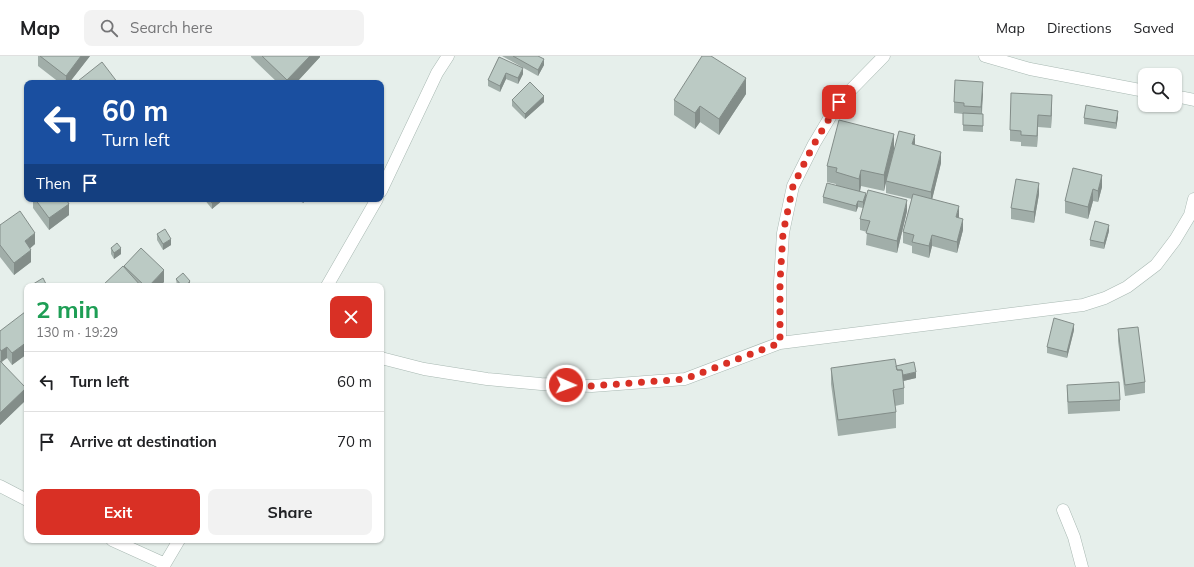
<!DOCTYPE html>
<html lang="en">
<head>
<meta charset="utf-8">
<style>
	body { margin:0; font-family:Mulish,sans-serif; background:#f2f2f2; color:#202124; height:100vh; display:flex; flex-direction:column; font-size:15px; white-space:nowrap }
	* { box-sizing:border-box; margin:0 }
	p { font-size:13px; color:#757577 }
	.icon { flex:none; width:22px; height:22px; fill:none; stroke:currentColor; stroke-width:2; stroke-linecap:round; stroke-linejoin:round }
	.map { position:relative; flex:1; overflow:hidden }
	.details { position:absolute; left:24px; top:227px; width:360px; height:260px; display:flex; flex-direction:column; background:#fff; border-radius:8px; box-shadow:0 1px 3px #0004 }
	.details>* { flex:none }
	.hud { position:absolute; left:24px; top:24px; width:360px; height:122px; border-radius:8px; box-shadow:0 1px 3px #0004; background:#1a4fa0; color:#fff; overflow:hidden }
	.buttons { position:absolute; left:1138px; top:12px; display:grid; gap:8px }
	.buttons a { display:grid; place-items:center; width:44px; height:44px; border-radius:8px; background:#fff; box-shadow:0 1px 3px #0004; font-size:20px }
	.pin { position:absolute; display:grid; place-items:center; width:34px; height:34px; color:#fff; margin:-17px; border-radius:8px; box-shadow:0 2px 6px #0006 }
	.me { position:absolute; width:44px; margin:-22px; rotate:92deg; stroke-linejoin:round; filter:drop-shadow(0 0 3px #0008) }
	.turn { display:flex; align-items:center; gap:14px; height:84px; padding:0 12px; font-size:18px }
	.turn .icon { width:52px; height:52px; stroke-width:2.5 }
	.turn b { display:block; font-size:28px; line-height:34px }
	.then { display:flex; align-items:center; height:38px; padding:0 12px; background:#0003; gap:8px; font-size:15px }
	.round { display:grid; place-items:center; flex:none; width:42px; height:42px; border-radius:8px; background:#f2f2f2 }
	.overview { display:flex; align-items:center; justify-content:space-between; height:68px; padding:0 12px }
	h1 { font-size:24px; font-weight:700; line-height:30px; color:#1e9e55 }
	.primary-button { display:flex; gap:8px; margin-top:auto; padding:8px 12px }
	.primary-button a { flex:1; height:46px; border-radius:8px; background:#d93025; color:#fff; font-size:16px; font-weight:700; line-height:46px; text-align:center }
	.primary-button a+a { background:#f2f2f2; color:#202124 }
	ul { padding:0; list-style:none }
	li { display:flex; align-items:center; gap:12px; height:60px; padding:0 12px; border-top:1px solid #e0e0e0 }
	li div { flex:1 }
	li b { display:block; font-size:15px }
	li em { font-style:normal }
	header { display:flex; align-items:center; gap:24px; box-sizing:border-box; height:56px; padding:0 20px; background:#fff; border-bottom:1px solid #e0e0e0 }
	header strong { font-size:19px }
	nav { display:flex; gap:22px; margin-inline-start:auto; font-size:14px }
	.search { width:280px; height:36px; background:#f2f2f2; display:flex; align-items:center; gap:10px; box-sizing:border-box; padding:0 14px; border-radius:8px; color:#757577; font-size:15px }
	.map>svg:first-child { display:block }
</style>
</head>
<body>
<header>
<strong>Map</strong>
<div class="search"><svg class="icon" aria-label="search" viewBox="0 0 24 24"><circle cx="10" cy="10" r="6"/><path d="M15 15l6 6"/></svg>Search here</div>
<nav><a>Map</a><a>Directions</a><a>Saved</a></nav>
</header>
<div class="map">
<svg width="1194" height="511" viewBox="0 0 1194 511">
	<rect width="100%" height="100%" fill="#e6efeb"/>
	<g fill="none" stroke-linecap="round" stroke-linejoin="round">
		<defs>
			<path id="minor" d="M985,0L1030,13L1145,35
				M1175,40L1194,44
				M381,135L437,17L448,0
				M327,230L377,143
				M780,287V226L783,177L793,130L814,88L839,46L884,0
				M381,302L424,313L487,323L541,328L592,330L685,323L780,287L1083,249L1105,242L1127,231L1156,209L1175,184L1190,159L1194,143
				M0,430L27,444
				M1063,454L1074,481L1082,511
				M112,484L165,508
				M163,511L179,484"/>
		</defs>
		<use href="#minor" stroke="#a8b8b2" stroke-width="13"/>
		<use href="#minor" stroke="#fff" stroke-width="12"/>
	</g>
	<path fill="#a1aea9" d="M38,0H90L69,27H60L38,10Z
		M251,0H320V1L296,27H278L251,1Z
		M502,0H538L544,9L538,20Z
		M499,1L523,18L518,28L506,23L500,36L488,30V24Z
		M983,37L982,58H983V76L963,75V58L954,57V46Z
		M746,38L719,79L700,66L695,73L674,59V44Z
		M512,44L544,46L525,63L512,50Z
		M1052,51L1051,72L1038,71L1037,91L1021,90V86L1010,85V74Z
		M1118,61L1116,73L1084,68V62Z
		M894,78L884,135L861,130L860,136L866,142L907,155L897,197L866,189L867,176L860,174V163L863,152L858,151L856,156L823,147V141L836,129V128L827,126V110Z
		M915,89L941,107L932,143L959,162L963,174L957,197L932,190L929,202L912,197V190L903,187V176L912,143L886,137V125Z
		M1073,112L1102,131L1098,146L1093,145L1088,163L1065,157V145Z
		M1039,138L1034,167L1011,163V152Z
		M33,143H66L69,159L49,174L33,152Z
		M204,143H224L212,153Z
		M297,143H307L303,147Z
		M0,169L35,188L30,192L31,206L14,219L0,201Z
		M1109,175L1104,193L1090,190V184Z
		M157,178L171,189L163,194L157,184Z
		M111,192L121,198L114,203L111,198Z
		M124,210L164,226L160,230H102L124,211Z
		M176,223L190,230H177Z
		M27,259V298L12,309L7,302L2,306L26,344L0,369V275Z
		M1118,273L1145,326V337L1125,340L1118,285Z
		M1074,274L1067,302L1047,297V291Z
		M831,312L916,322L903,325L904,332V348L895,350L896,356V372L838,380L831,328Z
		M1067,329L1120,344V355L1068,358L1067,340Z"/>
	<path fill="#838d89" d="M81,0H90L69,27H66V20Z
		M310,0H320V1L296,27H287V24Z
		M544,3V9L538,20V14Z
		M523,12V18L518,28V22Z
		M506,17V23L500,36V30Z
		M746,22V38L719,79V63Z
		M983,26V37L981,62V51Z
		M1052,39V51L1051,72V60Z
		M544,40V46L525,63V58Z
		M700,50V66L695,73V57Z
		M1118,55V61L1116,73V67Z
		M1038,59V71L1037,91V80Z
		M894,78V94L884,135V119Z
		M915,79V90L912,88Z
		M941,96V107L931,148V136Z
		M861,114V130L859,139V123Z
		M1102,119V131L1098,146V135Z
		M1039,127V138L1034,167V156Z
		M1093,133V145L1088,163V151Z
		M866,137V143L863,152V146Z
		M217,143H224L212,153V147Z
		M303,143H307L303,147Z
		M907,144V155L897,197V185Z
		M858,145V151L856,156V150Z
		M69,148V159L49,174V162Z
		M959,150V161L956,173V161Z
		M963,163V174L957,197V186Z
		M1109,169V175L1104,193V187Z
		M35,177V188L25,197V185Z
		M932,179V190L929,202V190Z
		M171,183V189L163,194V188Z
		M121,192V198L114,203V197Z
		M31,194V206L14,219V207Z
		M164,214V226L160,230H149Z
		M190,225V230H186Z
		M1074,268V274L1067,302V296Z
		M27,286V298L12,309V297Z
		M7,291V302L1,306V295Z
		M916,316V322L899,326V320Z
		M26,332V344L0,369V357Z"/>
	<path fill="#bbcac4" stroke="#838d89" d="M40,0H81L66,20Z
		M262,0H310L287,24Z
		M513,0H538L544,3L538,14Z
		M702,0H711L746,22L719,63L700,50L695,57L674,44Z
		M499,1L523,12L518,22L506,17L500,30L488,24Z
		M102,6L118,27H79L78,25Z
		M955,24L983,26L981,51L964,50V47L954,46Z
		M530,26L544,40L525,58L512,44Z
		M1011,37L1052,39L1051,60L1038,59L1037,80L1021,79V75L1010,74Z
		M1086,49L1118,55L1116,67L1084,62Z
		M963,57L983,58V70L963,69Z
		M839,64L894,78L884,119L861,114L859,123L836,116L837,112L827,110Z
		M899,75L915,79L912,88L941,96L931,136L886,125Z
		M1073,112L1102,119L1098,135L1093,133L1088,151L1065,145Z
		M1016,123L1039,127L1034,156L1011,152Z
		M827,127L866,137L863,146L858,145L856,150L823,141Z
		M868,134L907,144L897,185L866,177L870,165L860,163Z
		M913,138L959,150L956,161L963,163L957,186L932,179L929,190L912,186L914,179L903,176Z
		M35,143H66L69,148L49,162Z
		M209,143H217L212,147Z
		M20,155L35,177L25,185L31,194L14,207L0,189V169Z
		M1095,165L1109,169L1104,187L1090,184Z
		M165,173L171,183L163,188L157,178Z
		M117,187L121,192L114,197L111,192Z
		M141,192L164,214L149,230H145L124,210Z
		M123,210L141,230H102Z
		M183,217L190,225L186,230H182L176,223Z
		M43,222L47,230H30Z
		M25,256L27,259V286L12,297L7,291L1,295L0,293V275Z
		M1054,262L1074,268L1067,296L1047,291Z
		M1138,271L1145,326L1125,329L1118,273Z
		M895,303L897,314H902L904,332L893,334L896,356L838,364L831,312Z
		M0,305L26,332L0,357Z
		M914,306L916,316L903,319L902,314H897L896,310Z
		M1119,326L1120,344L1068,346L1067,329Z"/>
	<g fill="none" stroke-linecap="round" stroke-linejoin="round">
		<path stroke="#d93025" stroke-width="7" stroke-dasharray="0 12.6" d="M566,329L592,330L685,323L780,287V226L783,177L793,130L814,88L839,46"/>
	</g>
</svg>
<div class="buttons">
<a><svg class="icon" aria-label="search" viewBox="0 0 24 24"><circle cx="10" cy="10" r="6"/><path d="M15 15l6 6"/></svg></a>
</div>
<div class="pin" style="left:839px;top:46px;background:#d93025"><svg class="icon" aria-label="arrive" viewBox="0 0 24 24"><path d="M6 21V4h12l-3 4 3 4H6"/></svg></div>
<svg class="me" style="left:566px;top:329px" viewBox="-20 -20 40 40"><circle r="17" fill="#d93025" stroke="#fff" stroke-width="3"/><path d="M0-11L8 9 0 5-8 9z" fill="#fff"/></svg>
<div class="hud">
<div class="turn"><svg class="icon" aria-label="left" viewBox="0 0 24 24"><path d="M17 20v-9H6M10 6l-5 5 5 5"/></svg><div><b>60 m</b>Turn left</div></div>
<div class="then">Then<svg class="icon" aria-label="arrive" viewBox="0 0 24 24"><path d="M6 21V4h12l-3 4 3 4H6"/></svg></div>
</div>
<section class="details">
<div class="overview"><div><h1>2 min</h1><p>130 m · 19:29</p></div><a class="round" style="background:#d93025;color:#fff"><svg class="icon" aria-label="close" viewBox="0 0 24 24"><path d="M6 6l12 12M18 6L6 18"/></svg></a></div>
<ul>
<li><svg class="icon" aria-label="left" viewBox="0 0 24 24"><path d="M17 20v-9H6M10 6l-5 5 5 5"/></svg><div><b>Turn left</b></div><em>60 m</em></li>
<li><svg class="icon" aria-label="arrive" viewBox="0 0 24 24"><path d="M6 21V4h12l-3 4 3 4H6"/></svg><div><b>Arrive at destination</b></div><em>70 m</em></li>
</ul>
<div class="primary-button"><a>Exit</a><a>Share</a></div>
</section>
</div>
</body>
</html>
